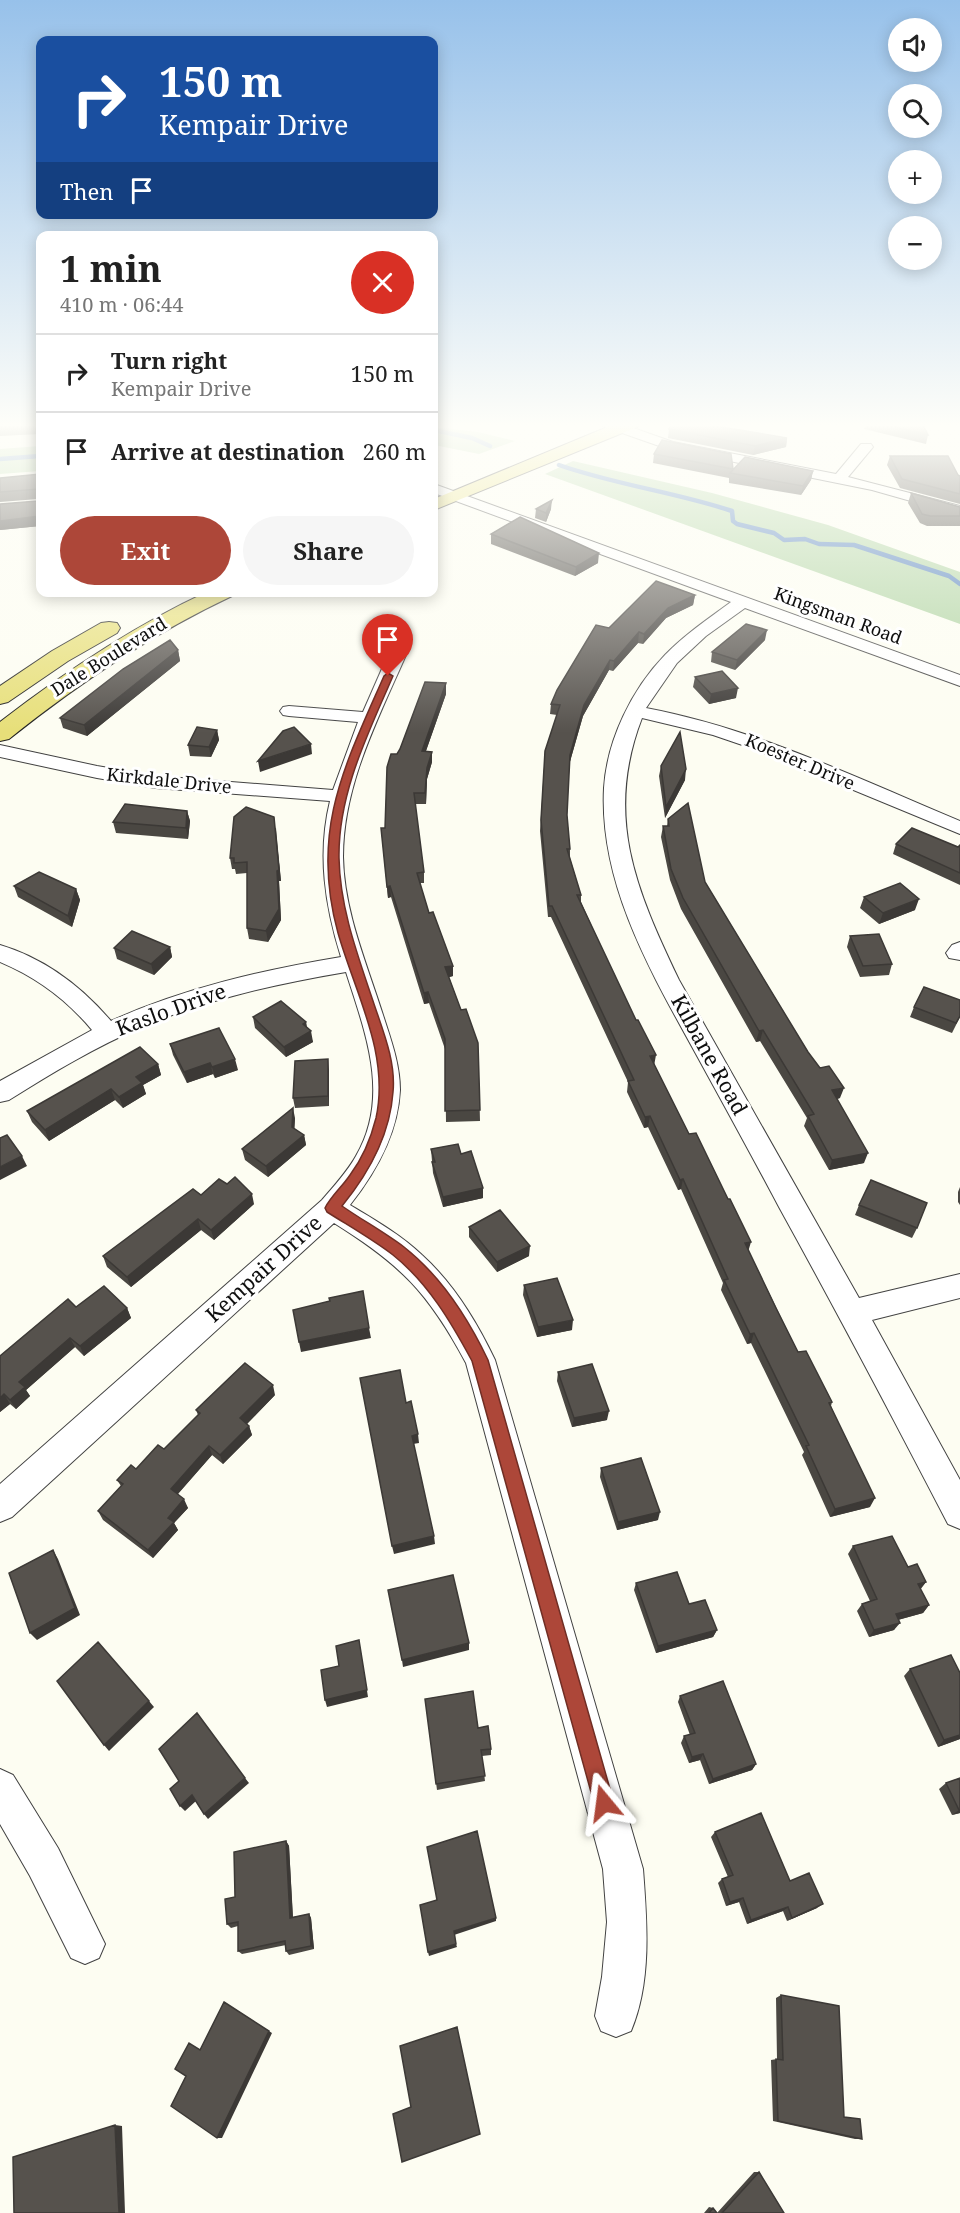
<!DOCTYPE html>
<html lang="en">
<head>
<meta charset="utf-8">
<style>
	body { margin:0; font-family:"Noto Serif",serif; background:#f6f6f6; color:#222; height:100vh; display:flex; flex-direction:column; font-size:22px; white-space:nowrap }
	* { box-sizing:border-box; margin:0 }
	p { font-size:20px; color:#767676 }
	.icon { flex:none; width:33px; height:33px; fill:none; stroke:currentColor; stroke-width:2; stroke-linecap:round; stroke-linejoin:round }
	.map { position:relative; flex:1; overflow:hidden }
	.side { position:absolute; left:36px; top:231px; width:402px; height:366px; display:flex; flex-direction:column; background:#fff; border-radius:12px; box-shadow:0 3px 15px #0003 }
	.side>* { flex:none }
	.banner { position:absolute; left:36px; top:36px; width:402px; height:183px; border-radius:12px; box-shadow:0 3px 15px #0003; background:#1a4fa0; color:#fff; overflow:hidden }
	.controls { position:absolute; left:888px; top:18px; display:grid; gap:12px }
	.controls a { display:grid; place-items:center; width:54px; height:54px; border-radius:50%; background:#fff; box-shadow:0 3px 15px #0003; font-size:30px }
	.pin { position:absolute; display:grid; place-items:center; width:51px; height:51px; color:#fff; margin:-62px -26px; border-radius:50% 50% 50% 0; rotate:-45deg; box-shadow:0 0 6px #0007 }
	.pin .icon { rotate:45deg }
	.me { position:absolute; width:66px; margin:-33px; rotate:344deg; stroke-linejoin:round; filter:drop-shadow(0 0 4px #0008) }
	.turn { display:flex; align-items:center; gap:21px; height:126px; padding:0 24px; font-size:27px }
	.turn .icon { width:78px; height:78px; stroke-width:2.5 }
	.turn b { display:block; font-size:42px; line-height:51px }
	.then { display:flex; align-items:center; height:57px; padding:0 24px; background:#0003; gap:12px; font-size:22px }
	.round { display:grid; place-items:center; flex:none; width:63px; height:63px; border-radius:32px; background:#f6f6f6 }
	.summary { display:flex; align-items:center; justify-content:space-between; height:102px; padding:0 24px }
	h1 { font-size:36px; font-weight:700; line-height:45px }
	.button { display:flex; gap:12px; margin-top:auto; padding:12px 24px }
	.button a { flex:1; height:69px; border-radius:36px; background:#ad4739; color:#fff; font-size:24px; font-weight:700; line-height:69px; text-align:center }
	.button a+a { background:#f6f6f6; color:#222 }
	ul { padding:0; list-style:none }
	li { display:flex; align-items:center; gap:18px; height:78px; padding:0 24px; border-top:2px solid #e0e0e0 }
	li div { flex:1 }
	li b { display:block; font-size:22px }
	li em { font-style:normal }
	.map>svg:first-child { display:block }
</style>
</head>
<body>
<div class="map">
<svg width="960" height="2213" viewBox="0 0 960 2213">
	<rect width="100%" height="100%" fill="#fdfdf2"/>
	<path fill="#afd3a1" d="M434,427L478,432L515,441L479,454L434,445Z
		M40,446V471L0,474V449Z
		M573,461L712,493L828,525L960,572V624L545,474Z"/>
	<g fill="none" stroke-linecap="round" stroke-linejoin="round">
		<path stroke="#4e7dbc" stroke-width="4.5" d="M434,430L472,438L490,446
			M0,459L40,456
			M559,465C616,485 675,492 732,511L733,521L737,524L774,533L784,540L805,539L819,544L854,545L949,576L960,584"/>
		<defs>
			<path id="minor" d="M601,423H619L673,442L836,474L861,444H871L873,447L848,477L960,506V515L872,490L665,448L602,426Z
				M434,484L960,675V686L745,608L706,636L677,663L646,708C757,729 857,778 960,821V834L754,749L713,735L642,718C604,816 636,890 679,980L859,1298L960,1274V1298L872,1320L960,1480V1529L948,1524C893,1418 837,1312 779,1207C752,1156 724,1105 696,1054C651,972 599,884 604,788C607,740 632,689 665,655C684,635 708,619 731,602L434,493Z
				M397,650L403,651L406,655C378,719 343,785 343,857C344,912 367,964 383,1015C391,1040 400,1064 400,1090C398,1134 376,1172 350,1205C375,1220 401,1235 422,1255C453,1283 477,1322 495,1360L643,1869C647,1922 652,1981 631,2031L616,2037L601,2031L595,2016L602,1977L607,1922L603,1869L466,1363C428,1292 401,1265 334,1223L12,1517L0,1522V1484L322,1200C334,1186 347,1172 356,1156C391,1096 365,1032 346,972C276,984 207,999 142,1027C95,1047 52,1073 9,1100L0,1102V1081L92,1030C67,1000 36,977 0,962V945C44,958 82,987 111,1021C184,988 263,970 341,957C325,906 317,854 330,801L156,788L97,778L0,757V745L97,766L156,776L333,790L358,722L289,716L283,715L280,711L283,707L289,706L363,712L388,655L391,651Z
				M960,942V960L949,958L946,953L952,945Z
				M0,1769L13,1775L58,1848L105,1944L99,1958L85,1964L71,1958L30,1876L0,1824Z"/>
			<path id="major" d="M617,423H639L637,427L434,510V499Z
				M207,592H235L232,596C151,634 79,683 9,739L0,741V722C65,672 132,627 207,592Z
				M109,622L117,623L120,628L117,633L68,661L8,702L0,704V686L52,651L101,623Z"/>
		</defs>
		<use href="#minor" stroke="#424242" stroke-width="2"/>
		<use href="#major" stroke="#202020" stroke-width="2"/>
		<use href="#minor" fill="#fff" fill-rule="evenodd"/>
		<use href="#major" fill="#e7df79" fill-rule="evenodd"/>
	</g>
	<path fill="#4a4742" d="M0,423H40V434L0,436Z
		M866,423H922L928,435L926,444L864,429Z
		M669,429L787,438L786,447L753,455L668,438Z
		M654,454L733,469L813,471L811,480L801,495L729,483V478L653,463Z
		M890,456L960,476V504L900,488L887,465Z
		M40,474V526L0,530V504L38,501V499L0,502V478Z
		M911,493L960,507V526H927L920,523L908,503Z
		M536,509H551L546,522L535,518Z
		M491,534L598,563L575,576L491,544Z
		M695,595L693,605L666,618L643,644L638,643L613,671L609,670L583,716L569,765L567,815L570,849V858L581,895V902L654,1065L748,1250L798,1352L832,1402L831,1406L870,1507L830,1517L802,1455L804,1452L751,1343L747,1344L721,1290L723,1283L681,1189L678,1190L648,1127L644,1128L627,1092L628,1082L551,917H548L540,831L545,751L557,715L550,714L551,704L609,628Z
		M765,640L735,670L711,662L712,652Z
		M178,650L180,661L87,736L63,728L60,718Z
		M695,677L736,698L709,704L693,687Z
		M446,683V694L426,751L432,752V762L427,779L426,804H415L424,872V883H420L429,913L453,966V976L449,977L461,1010L478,1043L480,1121L446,1122L445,1049L429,1003L424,1004L391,897L388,898L381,828H385L397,754Z
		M217,730L219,740L211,757L190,756L188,745Z
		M661,766L685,780L665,818L659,776Z
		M187,811L190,821L188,839L116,833L113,822Z
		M668,819L705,882L808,1052L840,1098L837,1099L864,1163L829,1170L804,1126L807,1118L760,1041L756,1042L681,909L670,880L661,837L663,826H667Z
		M276,828L281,881H279L281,920L268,942L249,939L247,928V873L236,874L235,869H232L230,858Z
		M896,844L958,847L960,845V885L893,854Z
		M14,886L76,889L80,900L72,927L18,897Z
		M864,897L915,910L879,924L860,908Z
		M850,936L892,964L889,975L860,977L847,947Z
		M170,947L172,957L154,975L117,959L114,948Z
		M960,1000V1017L952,1033L910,1017L914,1007Z
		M253,1017L306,1022L307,1027L313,1042L286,1057L255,1028Z
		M170,1044L238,1070L215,1078L213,1074L187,1083L173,1055Z
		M158,1064L161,1075L143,1085L146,1094L123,1108L115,1100L49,1141L32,1122L27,1111Z
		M329,1070V1106L295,1108L293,1098Z
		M295,1118L294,1129L304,1135L306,1145L268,1177L245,1160L242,1149Z
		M431,1149L461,1154L483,1198L443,1207L433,1173Z
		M960,1187V1205L958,1202V1192Z
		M201,1195L254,1204L214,1240L201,1230L131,1287L107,1267L103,1256Z
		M859,1205L917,1228L912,1238L855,1215Z
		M469,1227L529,1256L497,1272L469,1237Z
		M524,1285L572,1330L537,1337L523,1295Z
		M76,1307L127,1308L131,1318L84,1356L75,1347L26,1390L30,1396L16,1409L10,1404L0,1412V1356Z
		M558,1372L607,1420L572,1427L557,1381Z
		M275,1395L247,1424L249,1426L252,1435L223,1464L212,1455L178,1494L188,1508L174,1523L178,1530L153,1558L103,1520L98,1511L121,1486L117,1480L136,1469L164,1449L198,1415L196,1410Z
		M601,1468L658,1520L617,1530L600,1477Z
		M853,1546L908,1567L926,1582L920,1589L929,1605L923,1613L898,1620L894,1630L869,1637L857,1611L862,1604L870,1601L848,1554Z
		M636,1583L689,1604L717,1630L713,1637L656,1653L634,1590Z
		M910,1669L960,1739L938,1747L904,1676Z
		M680,1696L756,1764L752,1770L709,1784L700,1760L689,1763L681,1743L684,1736L690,1735L678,1702Z
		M425,1699L478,1728L491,1749V1755L482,1756L485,1781L437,1790Z
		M960,1778V1813L952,1815L939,1789L946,1783Z
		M715,1832L790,1881L817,1908L787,1921L783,1911L747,1924L739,1902L726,1906L718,1883L722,1879L728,1877L711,1837Z
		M286,1841L289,1846L293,1917L309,1914L311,1918L314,1949L289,1955L286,1951V1945L242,1954L238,1951V1926L231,1928L227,1924L235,1897Z
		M781,1995L844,2117L862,2139H855L773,2121L771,2060L777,2059L776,1998Z
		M754,2172H759L784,2213H717Z
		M709,2207L713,2208L717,2213H704Z"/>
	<path fill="#3c3936" d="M787,438L786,447L753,455L755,446Z
		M813,471L811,480L801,495L803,486Z
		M552,500L551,509L546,522V513Z
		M40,516V526L0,530V521Z
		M599,553L598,563L575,576L576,567Z
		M695,595L693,605L666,618L643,644L644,634L668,608Z
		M767,630L765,640L735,670L737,660Z
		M639,632L638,643L613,671L614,661Z
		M178,650L180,661L87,736L84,725Z
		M610,660L609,670L583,716L569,765L570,755L584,705Z
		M446,683V694L422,762V751Z
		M738,688L736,698L709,704L711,694Z
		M217,730L219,740L211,757L209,747Z
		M311,744L312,754L260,772L258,761Z
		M432,752V762L427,779L426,804L425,793L427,768Z
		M686,769L685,780L665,818L666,807Z
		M187,811L190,821L188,839L186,828Z
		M274,817L281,881H279L281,920L268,942L266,931Z
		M390,886L391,897L388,898L387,887Z
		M76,889L80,900L72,927L68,916Z
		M919,899L915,910L879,924L883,913Z
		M170,947L172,957L154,975L151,964Z
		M453,966V976L446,978L445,967Z
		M428,992L429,1003L424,1004V993Z
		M306,1022L307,1033L311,1031L313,1042L286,1057L284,1047L303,1024Z
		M763,1030L760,1041L756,1042L759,1031Z
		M656,1055L654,1066L650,1056Z
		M235,1059L238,1070L215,1078L212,1067Z
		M328,1059L329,1070V1106L328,1096Z
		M210,1063L213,1074L187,1083L184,1072Z
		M158,1064L161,1075L143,1085L146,1094L123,1108L119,1097L136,1077Z
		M844,1088L840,1098L828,1101L832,1090Z
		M111,1089L115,1100L49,1141L45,1130Z
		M293,1108L295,1118L294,1138L292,1127Z
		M650,1116L648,1127L644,1128L645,1117Z
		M304,1135L306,1145L268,1177L266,1166Z
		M868,1153L864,1163L829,1170L832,1160Z
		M22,1156L27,1166L0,1180V1167Z
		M683,1179L681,1189L678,1190L680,1180Z
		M483,1188V1198L443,1207V1197Z
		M252,1194L254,1204L214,1240L211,1230Z
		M198,1219L201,1230L131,1287L127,1277Z
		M751,1242L748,1252L745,1243Z
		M530,1246L529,1256L497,1272V1262Z
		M127,1308L131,1318L84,1356L80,1346Z
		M573,1320L572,1330L537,1337L538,1327Z
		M369,1328L371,1338L301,1352L299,1342Z
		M754,1333L751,1343L747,1344L750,1334Z
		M70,1338L75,1347L26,1390L30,1396L16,1409L10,1400L19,1382Z
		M273,1385L275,1395L243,1428L240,1418Z
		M4,1394L10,1404L0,1412V1398Z
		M609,1411L607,1420L572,1427L574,1418Z
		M249,1426L252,1435L223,1464L220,1455Z
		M418,1434L419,1443L413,1444L412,1436Z
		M209,1446L212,1455L175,1497L171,1489Z
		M875,1498L870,1507L830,1517L835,1509Z
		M184,1499L188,1508L174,1523L178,1530L153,1558L148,1550L168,1518Z
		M660,1512L658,1520L617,1530L618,1522Z
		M434,1536L435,1544L394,1554L392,1546Z
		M53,1550L58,1559L80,1615L37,1640L30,1633Z
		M926,1582L920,1590L918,1584Z
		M929,1605L923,1613L890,1622L896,1614Z
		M900,1623L894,1630L869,1637L874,1630Z
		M717,1630L713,1637L656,1653L658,1646Z
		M359,1640L368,1697L327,1707L325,1700Z
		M469,1643V1650L403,1667L402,1660Z
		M149,1701L154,1707L109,1751L104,1745Z
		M960,1735V1739L938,1747L944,1740Z
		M703,1754L700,1760L689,1763L692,1757Z
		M756,1764L752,1770L709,1784L713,1779Z
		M245,1778L249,1783L208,1819L204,1814Z
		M192,1795L196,1801L185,1811L180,1806Z
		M959,1810H960V1813L952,1815Z
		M286,1841L289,1846L293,1921L290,1918Z
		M743,1898L739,1902L726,1906L730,1902Z
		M823,1904L817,1908L787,1921L792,1918Z
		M788,1907L783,1911L747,1924L751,1920Z
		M309,1914L311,1918L314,1949L311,1946Z
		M496,1918V1921L454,1935V1931Z
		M456,1944L457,1947L429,1956L428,1952Z
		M224,2002L272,2033L222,2138H217Z
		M115,2125L122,2126L125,2213H119Z"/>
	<path fill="#56524d" stroke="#3c3936" stroke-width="1.5" d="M0,423H40V425L0,427Z
		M673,423H698L787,438L755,446L669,429Z
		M878,423H922L928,435Z
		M662,440L731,454L733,469L654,454Z
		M890,456H948L958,475L960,476V494L902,479Z
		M745,457L813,471L803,486L730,473Z
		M40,474V516L0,521V504L38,501L39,489L0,492V478Z
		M911,493L960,507V516H930L922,514Z
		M552,500L546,513L536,509Z
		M520,517L599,553L576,567L491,534Z
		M656,581L695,595L668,608L644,634L639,632L614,661L610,660L584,705L570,755L567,815L570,849H567L581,895H577L636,1020H638L656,1055L650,1056L689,1134L696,1133L728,1199H730L751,1242L745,1243L776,1308L798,1352L806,1351L832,1402L829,1403L875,1498L835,1509L806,1446L809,1445L754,1333L750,1334L724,1280L728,1279L683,1179L680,1180L650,1116L645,1117L628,1081L634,1080L552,906H549L541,820L545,751L560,705L551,704L557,690L596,625L609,628Z
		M746,624L767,630L737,660L712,652Z
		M170,640L178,650L84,725L60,718L123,669Z
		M722,671L738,688L711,694L695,677Z
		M425,682L446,683L422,751L432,752L427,768L425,793H414L424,872L417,873L429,913L433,912L453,966L445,967L461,1010L466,1009L478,1043L480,1110L445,1111V1039L428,992L424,993L390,886L387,887L381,828H385L387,767L391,754H397L400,749Z
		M197,727L217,730L209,747L188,745Z
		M294,727L311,744L258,761L283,731Z
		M680,732L686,769L666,807L661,766Z
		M688,803L705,882L808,1052L820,1068L829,1066L844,1088L832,1090L868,1153L832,1160L808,1116L814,1114L763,1030L759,1031L683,898L671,869L663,826H669L668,819Z
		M125,804L187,811L186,828L113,822Z
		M246,807L274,817L279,870L277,871L279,909L266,931L247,928V862L234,863V858H230L234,817Z
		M912,828L958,847L960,845V873L896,844Z
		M39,872L76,889L68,916L14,886Z
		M900,883L919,899L883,913L864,897Z
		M132,931L170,947L151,964L114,948Z
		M879,934L892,964L863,966L850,936Z
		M924,987L960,1000V1016L956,1023L914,1007Z
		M281,1001L306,1022L303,1024L311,1031L284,1047L253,1017Z
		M219,1028L235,1059L212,1067L210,1063L184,1072L170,1044Z
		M140,1047L158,1064L136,1077L142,1083L119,1097L111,1089L45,1130L27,1111Z
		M328,1059V1096L293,1098L295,1061Z
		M293,1108L292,1127L304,1135L266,1166L242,1149Z
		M7,1135L22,1156L0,1167V1138Z
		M458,1144L461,1154L471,1151L483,1188L443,1197L432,1162H435L431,1149Z
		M235,1177L252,1194L211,1230L198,1219L127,1277L103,1256L193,1189L201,1195L219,1179L227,1184Z
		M871,1180L927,1203L917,1228L859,1205Z
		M500,1210L530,1246L497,1262L469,1227Z
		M557,1278L573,1320L538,1327L524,1285Z
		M104,1286L127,1308L80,1346L70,1338L19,1382L25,1387L10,1400L4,1394L0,1398V1356L68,1299L76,1307Z
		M363,1291L369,1328L299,1342L293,1310L330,1301L329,1298Z
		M245,1363L273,1385L240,1418L249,1426L220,1455L209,1446L171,1489L184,1499L168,1518L174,1522L148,1550L98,1511L123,1484L117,1480L131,1465L136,1469L158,1445L164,1449L200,1413L196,1410Z
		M592,1364L609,1411L574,1418L558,1372Z
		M400,1370L406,1403L411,1401L418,1434L412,1436L434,1536L392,1546L360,1378Z
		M641,1458L660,1512L618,1522L601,1468Z
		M892,1536L908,1567L917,1564L926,1582L918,1584L929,1605L896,1614L900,1623L874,1630L862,1604L877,1599L853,1546Z
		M53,1550L75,1608L30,1633L9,1573Z
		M677,1572L689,1604L705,1600L717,1630L658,1646L636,1583Z
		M453,1575L469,1643L402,1660L388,1590Z
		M359,1640L367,1690L325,1700L321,1670L339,1666L336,1646Z
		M98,1642L149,1701L104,1745L57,1681Z
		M951,1655L960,1673V1735L944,1740L910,1669Z
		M723,1681L756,1764L713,1779L703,1754L692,1757L684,1736L695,1733L680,1696Z
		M473,1691L478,1728L488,1726L491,1749L481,1750L485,1776L436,1784L425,1699Z
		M197,1713L245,1778L204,1814L192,1795L180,1806L170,1789L179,1781L159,1749Z
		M960,1778V1810H959L946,1783Z
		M761,1813L790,1881L809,1873L823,1904L792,1918L788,1907L751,1920L743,1898L730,1902L722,1879L733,1875L715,1832Z
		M477,1831L496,1918L454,1931L456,1944L428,1952L420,1905L437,1900L427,1847Z
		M286,1841L290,1918L309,1914L311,1946L286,1951L285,1941L238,1951V1922L227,1924L225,1899L235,1897L234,1852Z
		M781,1995L839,2006L844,2117L860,2119L862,2139L778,2121L776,2059L783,2060Z
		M224,2002L269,2031L217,2138L171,2106L186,2076L175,2069L189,2043L200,2050Z
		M457,2027L480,2134L402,2162L393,2114L411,2107L400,2046Z
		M115,2125L119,2213H14L13,2157Z
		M759,2172L784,2213H722Z
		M713,2208L717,2213H709Z"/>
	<linearGradient id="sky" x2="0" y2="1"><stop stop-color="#97c1ea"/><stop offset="0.58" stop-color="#fefef9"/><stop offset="1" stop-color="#fefef9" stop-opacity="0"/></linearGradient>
	<rect width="960" height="733" fill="url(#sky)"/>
	<path fill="#ad4739" stroke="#702e25" stroke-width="1.5" d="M388,673L393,676C368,734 338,793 339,858C340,909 358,956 374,1004C383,1031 396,1062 393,1092C390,1136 369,1173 342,1206C362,1220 384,1232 404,1247C441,1276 468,1318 488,1360L614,1803L611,1810L604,1813L597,1810L594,1803L472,1361C451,1322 428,1283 393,1255C372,1239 349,1226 327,1212L325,1208C331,1196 342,1187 350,1175C362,1159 371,1138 376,1118C390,1054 355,993 338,933C310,831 344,767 384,676Z"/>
	<g text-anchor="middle" stroke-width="6" stroke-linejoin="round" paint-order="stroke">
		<g font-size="18" fill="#0f0f0f" stroke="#fff">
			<text transform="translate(838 616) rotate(20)" y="6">Kingsman Road</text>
			<text transform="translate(109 657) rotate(-32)" y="6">Dale Boulevard</text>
			<text transform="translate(800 762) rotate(23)" y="6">Koester Drive</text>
			<text transform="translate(169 781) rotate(6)" y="6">Kirkdale Drive</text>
		</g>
		<g font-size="21" fill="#0f0f0f" stroke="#fff">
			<text transform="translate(171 1010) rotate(-20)" y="7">Kaslo Drive</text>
			<text transform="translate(709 1055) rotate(61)" y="7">Kilbane Road</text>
			<text transform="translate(264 1269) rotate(-42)" y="7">Kempair Drive</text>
		</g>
	</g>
</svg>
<div class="controls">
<a><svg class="icon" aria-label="sound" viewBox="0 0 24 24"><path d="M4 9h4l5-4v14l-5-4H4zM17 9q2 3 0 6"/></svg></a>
<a><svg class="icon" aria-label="search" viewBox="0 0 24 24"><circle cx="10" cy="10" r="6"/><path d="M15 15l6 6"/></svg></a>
<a>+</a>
<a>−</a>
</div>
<div class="pin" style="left:388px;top:676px;background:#d93025"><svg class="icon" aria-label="arrive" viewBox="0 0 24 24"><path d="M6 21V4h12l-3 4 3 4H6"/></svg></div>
<svg class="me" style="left:604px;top:1803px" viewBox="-20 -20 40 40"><path d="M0-17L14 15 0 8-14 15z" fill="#ad4739" stroke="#fff" stroke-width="4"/></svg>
<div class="banner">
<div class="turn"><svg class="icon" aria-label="right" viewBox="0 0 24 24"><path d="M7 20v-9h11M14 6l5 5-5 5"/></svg><div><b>150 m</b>Kempair Drive</div></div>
<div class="then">Then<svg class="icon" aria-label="arrive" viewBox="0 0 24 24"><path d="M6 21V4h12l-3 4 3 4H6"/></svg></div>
</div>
<section class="side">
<div class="summary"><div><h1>1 min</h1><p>410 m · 06:44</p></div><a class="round" style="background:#d93025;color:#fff"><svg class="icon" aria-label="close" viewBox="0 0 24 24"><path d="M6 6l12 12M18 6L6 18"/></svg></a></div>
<ul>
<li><svg class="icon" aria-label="right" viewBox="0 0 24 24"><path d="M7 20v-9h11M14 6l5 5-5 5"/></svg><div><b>Turn right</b><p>Kempair Drive</p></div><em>150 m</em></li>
<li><svg class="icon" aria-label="arrive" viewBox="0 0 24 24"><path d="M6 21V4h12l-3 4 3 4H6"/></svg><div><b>Arrive at destination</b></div><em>260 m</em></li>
</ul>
<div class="button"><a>Exit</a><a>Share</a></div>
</section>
</div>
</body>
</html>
